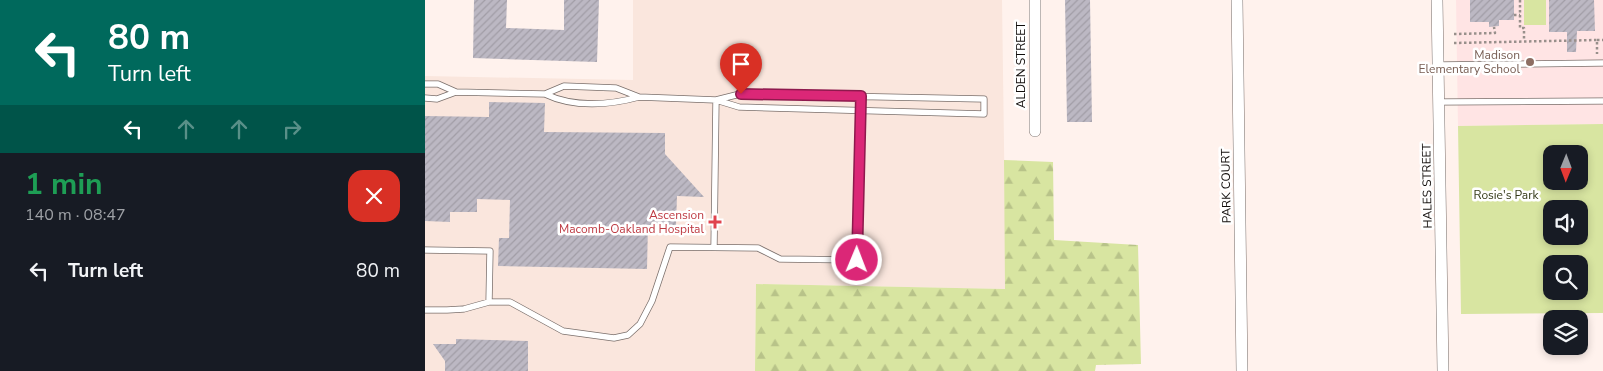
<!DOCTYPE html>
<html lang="en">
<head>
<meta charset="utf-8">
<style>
	body { margin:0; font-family:"Nunito Sans",sans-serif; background:#242831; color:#f1f3f6; height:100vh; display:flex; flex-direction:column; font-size:19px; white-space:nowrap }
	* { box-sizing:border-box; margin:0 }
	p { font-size:16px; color:#9ea1a6 }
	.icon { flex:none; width:28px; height:28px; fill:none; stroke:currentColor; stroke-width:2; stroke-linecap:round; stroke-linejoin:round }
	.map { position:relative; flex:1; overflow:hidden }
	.details { display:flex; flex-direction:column; background:#171b24; width:425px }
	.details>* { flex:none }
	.guide { background:#00695c; color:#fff; overflow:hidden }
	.needle { width:32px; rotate:181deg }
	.controls { position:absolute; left:1118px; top:145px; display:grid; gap:10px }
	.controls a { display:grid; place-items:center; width:45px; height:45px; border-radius:10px; background:#171b24; box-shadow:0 2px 8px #0003; font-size:25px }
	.pin { position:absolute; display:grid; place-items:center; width:42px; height:42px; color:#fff; margin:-51px -21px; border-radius:50% 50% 50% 0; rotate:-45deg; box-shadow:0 0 5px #0007 }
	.pin .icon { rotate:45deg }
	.me { position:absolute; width:55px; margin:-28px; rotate:1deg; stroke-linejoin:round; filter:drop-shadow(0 0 4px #0008) }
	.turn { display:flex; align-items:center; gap:18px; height:105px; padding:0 25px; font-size:22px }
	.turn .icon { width:65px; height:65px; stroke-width:2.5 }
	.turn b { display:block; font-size:35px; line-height:42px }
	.lanes { display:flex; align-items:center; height:48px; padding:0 25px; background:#0003; justify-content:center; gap:25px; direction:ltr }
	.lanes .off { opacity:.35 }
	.round { display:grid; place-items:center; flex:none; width:52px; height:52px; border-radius:15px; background:#242831 }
	.head { display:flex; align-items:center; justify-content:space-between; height:85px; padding:0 25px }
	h1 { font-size:30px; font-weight:700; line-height:38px; color:#1e9e55 }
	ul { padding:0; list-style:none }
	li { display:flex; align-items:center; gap:15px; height:65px; padding:0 25px }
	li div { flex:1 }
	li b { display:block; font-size:19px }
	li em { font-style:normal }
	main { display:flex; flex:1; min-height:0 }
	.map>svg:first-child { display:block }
</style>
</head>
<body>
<main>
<section class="details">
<div class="guide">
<div class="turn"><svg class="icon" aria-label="left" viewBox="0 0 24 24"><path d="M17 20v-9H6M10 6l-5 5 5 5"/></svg><div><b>80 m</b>Turn left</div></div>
<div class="lanes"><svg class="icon" aria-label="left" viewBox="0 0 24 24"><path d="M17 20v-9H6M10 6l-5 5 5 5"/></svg><svg class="icon off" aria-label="ahead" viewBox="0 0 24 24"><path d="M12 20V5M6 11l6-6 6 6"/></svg><svg class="icon off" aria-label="ahead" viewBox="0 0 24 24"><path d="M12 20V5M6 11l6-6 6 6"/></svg><svg class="icon off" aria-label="right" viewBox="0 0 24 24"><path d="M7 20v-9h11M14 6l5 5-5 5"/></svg></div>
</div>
<div class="head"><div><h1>1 min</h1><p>140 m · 08:47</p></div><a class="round" style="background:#d93025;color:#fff"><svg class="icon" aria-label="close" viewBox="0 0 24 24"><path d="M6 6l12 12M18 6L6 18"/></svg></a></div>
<ul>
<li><svg class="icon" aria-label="left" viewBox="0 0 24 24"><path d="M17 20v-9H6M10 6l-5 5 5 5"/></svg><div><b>Turn left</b></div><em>80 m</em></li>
</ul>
</section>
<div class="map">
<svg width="1178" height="371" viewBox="0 0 1178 371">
	<defs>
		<pattern id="forest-firs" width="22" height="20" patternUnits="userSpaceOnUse" patternTransform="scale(1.25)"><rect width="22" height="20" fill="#d8e5a1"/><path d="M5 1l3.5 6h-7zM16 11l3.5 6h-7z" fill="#b8c389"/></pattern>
		<pattern id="building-hatch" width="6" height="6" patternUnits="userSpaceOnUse" patternTransform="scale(1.25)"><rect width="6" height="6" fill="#bcb8c3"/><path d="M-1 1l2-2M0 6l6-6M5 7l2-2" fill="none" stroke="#a19da6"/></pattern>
	</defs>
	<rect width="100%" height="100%" fill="#fff2ed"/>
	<path fill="#fae6dd" d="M208,0H577L581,289L331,284L330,371H0V76L208,80Z"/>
	<path fill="#ffe4e4" d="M1031,0H1178V124L1033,126Z"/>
	<path fill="#d8e5a1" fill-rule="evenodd" d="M1099,0H1121V25H1099Z
		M1178,124V313L1036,314L1033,126ZM1126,154H1154V181H1126ZM1126,209H1154V236H1126ZM1126,264H1154V291H1126Z"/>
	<path fill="url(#forest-firs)" d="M579,160L628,162L629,240L713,245L716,364L671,365L670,371H330L331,284L580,289Z"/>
	<path fill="url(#building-hatch)" d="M49,0H82L81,28L139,30V0H174L172,62L48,58Z
		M640,0H665L667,122H642Z
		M1045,0H1089V20H1074V26L1064,27V22H1045Z
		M1124,0H1169L1170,31H1152L1151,52H1142V32H1124Z
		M64,102L120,103L119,132L240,133V154L279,197L252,196L251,225H223L222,269L73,266L74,238H84L85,200L52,199V212H25V222L0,221V116L64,117Z
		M31,339L103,341V371H20V361L8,344H31Z"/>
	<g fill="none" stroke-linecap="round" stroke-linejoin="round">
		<defs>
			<path id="service" d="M1014,65L1178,63
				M0,84H13L31,92L120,94C149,108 185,105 214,97L191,88L139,86L120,94
				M214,97L291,100L314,107L559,114V99L315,94L291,100
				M0,98L12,99L31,92
				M1014,102L1178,101
				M289,247L291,100
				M0,250L65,251L64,302
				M0,310H22L39,309L64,302H85L138,331L189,338L203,335L215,324L227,301L245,247L333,248L355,259L432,260L436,96"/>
			<path id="minor" d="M610,0V131
				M812,0L817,371
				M1012,0L1018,371"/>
		</defs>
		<use href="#service" stroke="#7a6f6b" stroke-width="7"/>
		<use href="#minor" stroke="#7a6f6b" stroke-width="12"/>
		<path stroke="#988f8b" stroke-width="2.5" stroke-dasharray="2.5 2.5" stroke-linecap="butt" d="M1095,0V28H1099V41
			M1089,15H1095
			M1029,34L1070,33L1069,27
			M1172,40H1178
			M1029,43L1172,40V54"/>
		<use href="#service" stroke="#fff" stroke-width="5.5"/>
		<use href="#minor" stroke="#fff" stroke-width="11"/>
	</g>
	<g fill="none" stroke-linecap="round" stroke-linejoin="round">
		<defs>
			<path id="route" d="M316,94L436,96L432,260"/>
		</defs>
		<use href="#route" stroke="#8e194d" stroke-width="12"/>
		<use href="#route" stroke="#db2777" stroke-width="9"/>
	</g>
	<circle fill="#8d6e63" stroke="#fff" stroke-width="2" cx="1105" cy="62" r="5"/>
	<path fill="#e0444e" stroke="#fff" stroke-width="2" d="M287.5 214.5h5v5h5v5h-5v5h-5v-5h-5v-5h5z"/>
	<g text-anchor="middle" stroke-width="5" stroke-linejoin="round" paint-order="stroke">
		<g font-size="12" fill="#785e54" stroke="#fff" text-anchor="end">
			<text x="1095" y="59">Madison<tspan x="1095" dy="14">Elementary School</tspan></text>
		</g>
		<g font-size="12" fill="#100c0a" stroke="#fff">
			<text transform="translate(596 65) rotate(-90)" y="4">ALDEN STREET</text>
			<text transform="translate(801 186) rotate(-91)" y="4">PARK COURT</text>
			<text transform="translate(1002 186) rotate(-91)" y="4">HALES STREET</text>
		</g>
		<g font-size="12" fill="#333916" stroke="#fff">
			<text x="1081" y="199">Rosie's Park</text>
		</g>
		<g font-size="12" fill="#be3a42" stroke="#fff" text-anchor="end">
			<text x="279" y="219">Ascension<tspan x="279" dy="14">Macomb-Oakland Hospital</tspan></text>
		</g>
	</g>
</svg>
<div class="controls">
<a><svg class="needle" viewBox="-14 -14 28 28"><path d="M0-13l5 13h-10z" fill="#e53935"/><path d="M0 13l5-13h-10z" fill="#9ea1a6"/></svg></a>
<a><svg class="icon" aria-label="sound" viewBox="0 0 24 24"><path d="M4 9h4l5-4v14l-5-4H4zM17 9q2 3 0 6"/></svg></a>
<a><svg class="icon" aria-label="search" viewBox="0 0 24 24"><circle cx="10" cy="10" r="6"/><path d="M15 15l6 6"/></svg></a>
<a><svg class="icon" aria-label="layers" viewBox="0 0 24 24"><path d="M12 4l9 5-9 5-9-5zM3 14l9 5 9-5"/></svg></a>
</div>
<div class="pin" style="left:316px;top:94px;background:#d93025"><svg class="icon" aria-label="arrive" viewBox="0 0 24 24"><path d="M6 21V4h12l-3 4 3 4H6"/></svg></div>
<svg class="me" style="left:432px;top:260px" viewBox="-20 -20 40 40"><circle r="17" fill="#db2777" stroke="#fff" stroke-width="3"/><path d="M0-11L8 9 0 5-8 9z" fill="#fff"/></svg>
</div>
</main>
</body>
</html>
